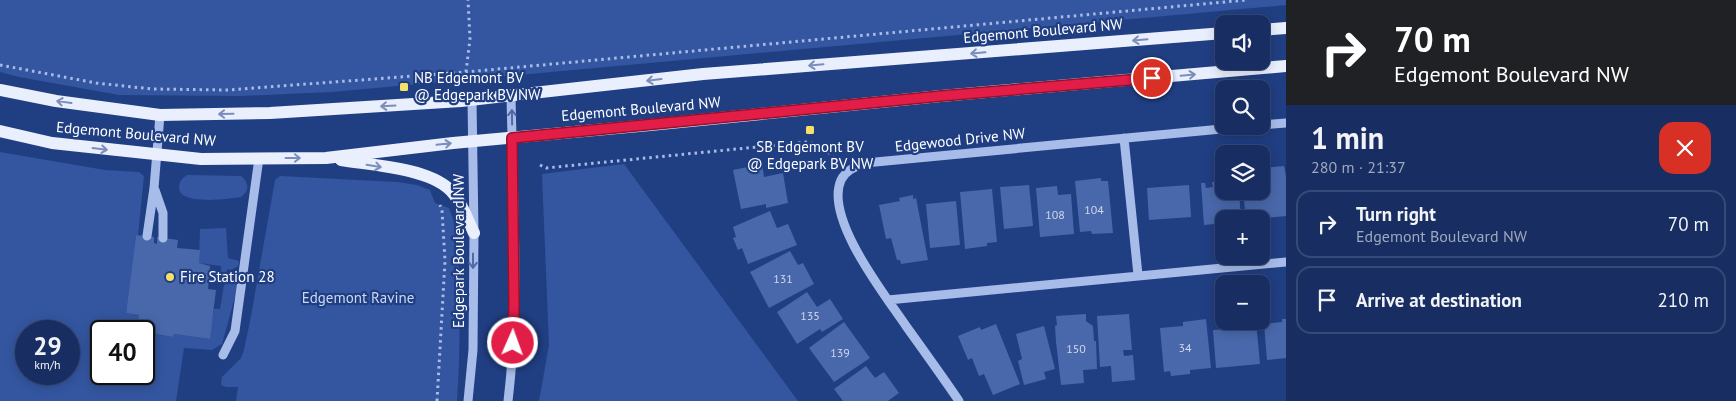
<!DOCTYPE html>
<html lang="en">
<head>
<meta charset="utf-8">
<style>
	body { margin:0; font-family:"PT Sans",sans-serif; background:#253a6b; color:#f1f3f6; height:100vh; display:flex; flex-direction:column; font-size:19px; white-space:nowrap }
	* { box-sizing:border-box; margin:0 }
	p { font-size:16px; color:#9fa8be }
	.icon { flex:none; width:28px; height:28px; fill:none; stroke:currentColor; stroke-width:2; stroke-linecap:round; stroke-linejoin:round }
	.map { position:relative; flex:1; overflow:hidden }
	.details { display:flex; flex-direction:column; background:#182e62; width:450px }
	.details>* { flex:none }
	.hud { background:#202124; color:#fff; overflow:hidden }
	.fabs { position:absolute; left:1215px; top:15px; display:grid; gap:10px }
	.fabs a { display:grid; place-items:center; width:55px; height:55px; border-radius:10px; background:#182e62; box-shadow:0 2px 12px #0003,0 0 0 1px #364a77; font-size:25px }
	.speed { position:absolute; left:15px; top:320px; display:flex; gap:10px; font-size:25px; font-weight:700; text-align:center }
	.speed>* { display:grid; place-content:center; width:65px; height:65px; border-radius:50%; background:#182e62; box-shadow:0 2px 12px #0003,0 0 0 1px #364a77; line-height:1 }
	.speed small { font-size:12px; font-weight:400 }
	.speed .limit { border:2px solid #111; border-radius:8px; background:#fff; color:#111 }
	.pin { position:absolute; display:grid; place-items:center; width:42px; height:42px; color:#fff; margin:-21px; border:2px solid #fff; border-radius:50%; box-shadow:0 1px 5px #0007 }
	.me { position:absolute; width:55px; margin:-28px; rotate:2deg; stroke-linejoin:round; filter:drop-shadow(0 0 4px #0008) }
	.turn { display:flex; align-items:center; gap:18px; height:105px; padding:0 25px; font-size:22px }
	.turn .icon { width:65px; height:65px; stroke-width:2.5 }
	.turn b { display:block; font-size:35px; line-height:42px }
	.round { display:grid; place-items:center; flex:none; width:52px; height:52px; border-radius:15px; background:#253a6b }
	.summary { display:flex; align-items:center; justify-content:space-between; height:85px; padding:0 25px }
	h1 { font-size:30px; font-weight:600; line-height:38px }
	ul { padding:0; list-style:none }
	li { display:flex; align-items:center; gap:15px; height:68px; margin:0 10px 8px; padding:0 15px; border:2px solid #364a77; border-radius:15px }
	li div { flex:1 }
	li b { display:block; font-size:19px }
	li em { font-style:normal }
	main { display:flex; flex:1; min-height:0 }
	.map>svg:first-child { display:block }
</style>
</head>
<body>
<main>
<div class="map">
<svg width="1286" height="401" viewBox="0 0 1286 401">
	<rect width="100%" height="100%" fill="#203e82"/>
	<path fill="#3456a0" fill-rule="evenodd" d="M0,0H1286V5L332,92L240,96L119,95L19,77L0,72Z
		M0,152L105,170L139,172L144,176L138,235H136L126,313L139,315L136,331H101V374H144V333L173,337L174,334L209,339L214,309H220L224,285L228,283L239,282L222,344L212,350L184,348L176,401H0ZM26,331H69V374H26Z
		M624,164L798,401H539L549,345L542,174Z
		M187,175L241,176C249,182 250,191 241,197C229,199 178,206 179,187C180,181 182,178 187,175Z
		M280,176L397,182L417,185L430,190L435,203L449,208C458,229 458,250 459,273C460,316 460,358 457,401H236L238,387H226L221,385L222,377L241,358L244,350L251,316L275,180Z
		M226,228L228,258L239,261L238,266L231,270L228,269L224,275L221,271V266L199,263L200,229Z"/>
	<path fill="#4968ab" d="M762,164L764,177L783,173L788,203L766,208V204L741,209L733,170Z
		M1284,166L1286,176V216L1263,218V222H1261V219H1246L1243,191H1261L1262,168Z
		M1101,178V181H1108L1113,233L1092,234L1091,231L1080,232L1075,181Z
		M1224,181V191H1239L1241,219H1224V223L1204,225L1201,183H1205L1206,188L1213,187L1212,182Z
		M1029,185L1033,226L1004,229L1000,187Z
		M1189,185L1191,217L1149,220L1147,188Z
		M1057,186L1058,195L1071,194L1074,234L1040,237L1036,188Z
		M992,189L997,242L987,243V246L965,249L960,192Z
		M913,195V199L916,198L928,260L901,264L900,260H897L891,238L886,239L879,205L900,201L899,198Z
		M956,201L960,245L930,248L926,204Z
		M770,211L777,228L788,224L797,245L748,264L742,248L738,250L733,238L736,237L733,227Z
		M136,235L154,237V243L157,244V237L178,240L177,248L200,250L199,263L210,266L208,289L216,290L210,339L174,334L173,337L136,331L139,315L126,313Z
		M790,251L798,265L803,263L814,284L769,308L750,272Z
		M807,292L817,307L830,299L843,319L822,332L820,329L797,344L777,312Z
		M1086,314V321L1093,326L1094,341H1096L1097,369L1083,370L1084,383L1061,385L1056,342L1055,326L1057,325L1056,316Z
		M1129,314L1132,350H1123L1124,356L1133,355L1135,380L1112,382L1111,366L1100,367L1097,316Z
		M1206,319L1211,368L1190,370V374L1171,376L1170,371L1164,372L1160,328L1183,326V322Z
		M1282,319H1286V358L1267,360L1264,324L1282,322Z
		M1232,321H1256L1260,364L1216,368L1213,330L1232,329Z
		M844,322L870,358L834,382L809,348Z
		M996,324L1020,384L993,395L984,374L979,376L972,358L968,360L958,336L980,327L981,330Z
		M1044,326L1055,369L1044,372L1046,379L1024,385L1018,361L1022,359L1016,334Z
		M866,366L875,378L884,372L899,393L888,401H843L834,389Z"/>
	<g fill="none" stroke-linecap="round" stroke-linejoin="round">
		<path stroke="#a7bce8" stroke-width="3" stroke-dasharray="2.5 4" stroke-linecap="butt" d="M0,65L96,83L152,89L228,90L466,72L1246,0
			M466,72L470,39L468,0
			M540,165L546,168L807,142C821,145 829,151 838,163
			M437,401L445,261L442,210L440,205"/>
		<path stroke="#a7bce8" stroke-width="9" d="M1261,125L1286,123
			M1124,138L1138,275
			M155,190L163,213V238
			M147,236L154,188L160,115
			M888,300L1286,262
			M223,355L235,331L259,158
			M468,401L473,350L474,233L472,100
			M508,401C520,302 513,196 511,96
			M959,401C942,376 924,351 906,326C885,295 824,218 841,180C846,170 855,167 865,163L1253,126"/>
		<path stroke="#eaeffe" stroke-width="12" d="M1261,30L1286,28
			M0,90L56,101L160,115L270,113L461,101L703,74L1224,33
			M0,131L52,143L201,159L326,158L453,143L650,125L941,96L1286,66
			M341,160C371,165 427,168 449,189C461,200 467,219 474,233"/>
	</g>
	<defs><path id="oneway-shaft" d="M-6 0H5M1.5-3L5.5 0L1.5 3" fill="none" stroke-width="1.6" stroke-linecap="round" stroke-linejoin="round" transform="scale(1.25)"/></defs>
	<g stroke="#7b8eba">
		<use href="#oneway-shaft" transform="translate(1140 40) rotate(175)"/>
		<use href="#oneway-shaft" transform="translate(978 53) rotate(175)"/>
		<use href="#oneway-shaft" transform="translate(816 65) rotate(175)"/>
		<use href="#oneway-shaft" transform="translate(1188 75) rotate(-5)"/>
		<use href="#oneway-shaft" transform="translate(654 80) rotate(173)"/>
		<use href="#oneway-shaft" transform="translate(64 102) rotate(-172)"/>
		<use href="#oneway-shaft" transform="translate(388 106) rotate(177)"/>
		<use href="#oneway-shaft" transform="translate(226 114) rotate(179)"/>
		<use href="#oneway-shaft" transform="translate(444 144) rotate(-6)"/>
		<use href="#oneway-shaft" transform="translate(100 149) rotate(7)"/>
		<use href="#oneway-shaft" transform="translate(293 158)"/>
		<use href="#oneway-shaft" transform="translate(374 166) rotate(9)"/>
	</g>
	<g stroke="#4f6aa6">
		<use href="#oneway-shaft" transform="translate(512 117) rotate(-91)"/>
		<use href="#oneway-shaft" transform="translate(473 261) rotate(90)"/>
	</g>
	<g fill="none" stroke-linecap="round" stroke-linejoin="round">
		<defs>
			<path id="route" d="M513,343L514,304L512,138L941,96L1152,78"/>
		</defs>
		<use href="#route" stroke="#92132f" stroke-width="12"/>
		<use href="#route" stroke="#e11d48" stroke-width="9"/>
	</g>
	<g fill="#f6e068" stroke="#203e82" stroke-width="2">
		<rect x="399" y="82" width="10" height="10" rx="2.5"/>
		<rect x="805" y="125" width="10" height="10" rx="2.5"/>
		<circle cx="170" cy="277" r="5"/>
	</g>
	<g text-anchor="middle" stroke-width="4.5" stroke-linejoin="round" paint-order="stroke">
		<g font-size="12" fill="#d2d9ea">
			<text x="1094" y="214">104</text>
			<text x="1055" y="219">108</text>
			<text x="783" y="283">131</text>
			<text x="810" y="320">135</text>
			<text x="1185" y="352">34</text>
			<text x="1076" y="353">150</text>
			<text x="840" y="357">139</text>
		</g>
		<g font-size="15" fill="#fff" stroke="#203e82">
			<text transform="translate(1043 31) rotate(-5)" y="5">Edgemont Boulevard NW</text>
			<text transform="translate(641 109) rotate(-5)" y="5">Edgemont Boulevard NW</text>
			<text transform="translate(136 134) rotate(5)" y="5">Edgemont Boulevard NW</text>
			<text transform="translate(960 140) rotate(-6)" y="5">Edgewood Drive NW</text>
			<text transform="translate(459 251) rotate(-90)" y="5">Edgepark Boulevard NW</text>
		</g>
		<g font-size="15" fill="#fff" stroke="#203e82" text-anchor="start">
			<text x="414" y="83">NB Edgemont BV<tspan x="414" dy="17">@ Edgepark BV NW</tspan></text>
			<text x="810" y="152" text-anchor="middle">SB Edgemont BV<tspan x="810" dy="17">@ Edgepark BV NW</tspan></text>
			<text x="180" y="282">Fire Station 28</text>
		</g>
		<g font-size="15" fill="#cbd9f6" stroke="#203e82">
			<text x="358" y="303">Edgemont Ravine</text>
		</g>
	</g>
</svg>
<div class="fabs">
<a><svg class="icon" aria-label="sound" viewBox="0 0 24 24"><path d="M4 9h4l5-4v14l-5-4H4zM17 9q2 3 0 6"/></svg></a>
<a><svg class="icon" aria-label="search" viewBox="0 0 24 24"><circle cx="10" cy="10" r="6"/><path d="M15 15l6 6"/></svg></a>
<a><svg class="icon" aria-label="layers" viewBox="0 0 24 24"><path d="M12 4l9 5-9 5-9-5zM3 14l9 5 9-5"/></svg></a>
<a>+</a>
<a>−</a>
</div>
<div class="speed"><div>29<small>km/h</small></div><div class="limit">40</div></div>
<div class="pin" style="left:1152px;top:78px;background:#d93025"><svg class="icon" aria-label="arrive" viewBox="0 0 24 24"><path d="M6 21V4h12l-3 4 3 4H6"/></svg></div>
<svg class="me" style="left:513px;top:343px" viewBox="-20 -20 40 40"><circle r="17" fill="#e11d48" stroke="#fff" stroke-width="3"/><path d="M0-11L8 9 0 5-8 9z" fill="#fff"/></svg>
</div>
<section class="details">
<div class="hud">
<div class="turn"><svg class="icon" aria-label="right" viewBox="0 0 24 24"><path d="M7 20v-9h11M14 6l5 5-5 5"/></svg><div><b>70 m</b>Edgemont Boulevard NW</div></div>
</div>
<div class="summary"><div><h1>1 min</h1><p>280 m · 21:37</p></div><a class="round" style="background:#d93025;color:#fff"><svg class="icon" aria-label="close" viewBox="0 0 24 24"><path d="M6 6l12 12M18 6L6 18"/></svg></a></div>
<ul>
<li><svg class="icon" aria-label="right" viewBox="0 0 24 24"><path d="M7 20v-9h11M14 6l5 5-5 5"/></svg><div><b>Turn right</b><p>Edgemont Boulevard NW</p></div><em>70 m</em></li>
<li><svg class="icon" aria-label="arrive" viewBox="0 0 24 24"><path d="M6 21V4h12l-3 4 3 4H6"/></svg><div><b>Arrive at destination</b></div><em>210 m</em></li>
</ul>
</section>
</main>
</body>
</html>
